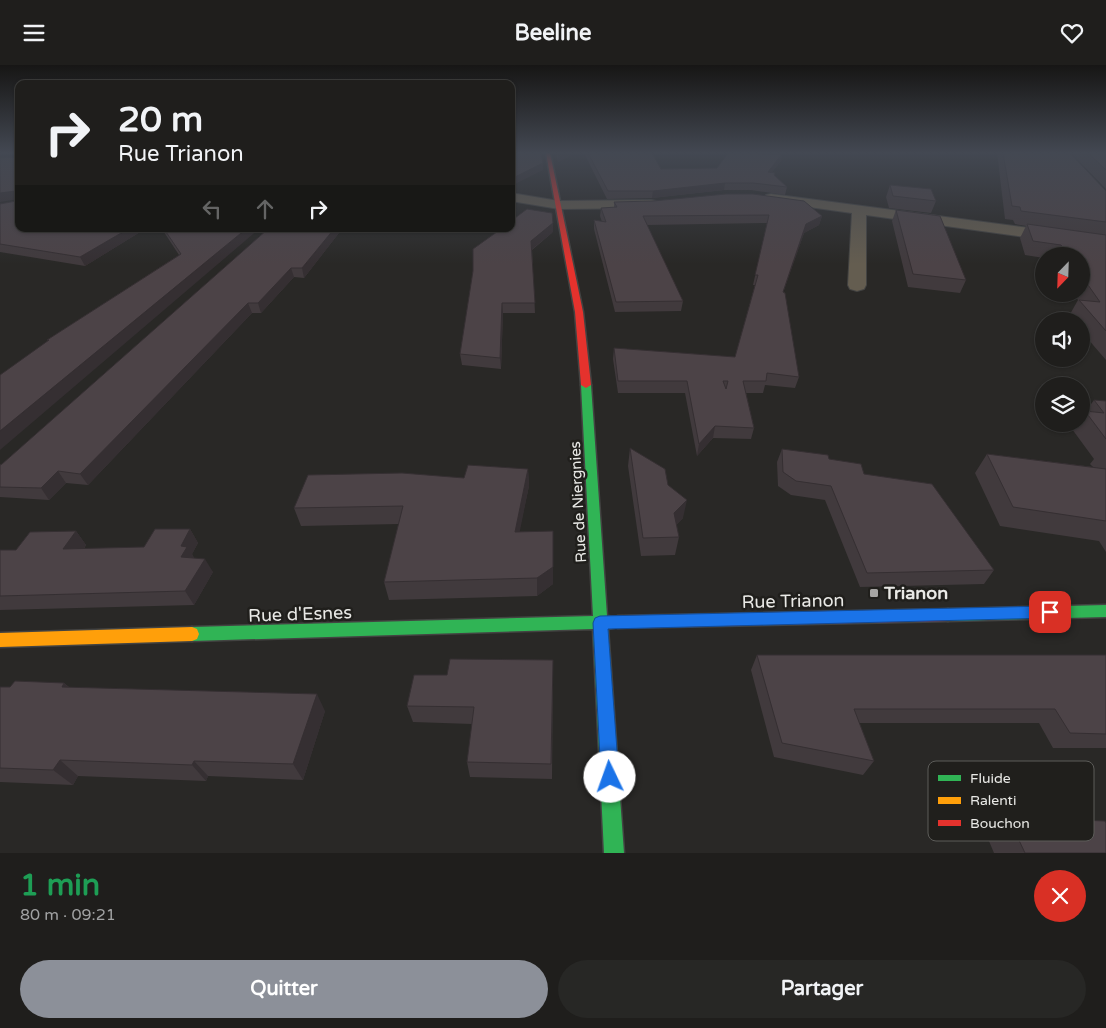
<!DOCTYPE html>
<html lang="fr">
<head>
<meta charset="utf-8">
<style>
	body { margin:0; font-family:"Varela Round",sans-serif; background:#272725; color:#f1f3f6; height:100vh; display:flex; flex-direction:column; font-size:19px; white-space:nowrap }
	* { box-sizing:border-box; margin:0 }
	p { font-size:16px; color:#a1a2a3 }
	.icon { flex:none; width:28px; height:28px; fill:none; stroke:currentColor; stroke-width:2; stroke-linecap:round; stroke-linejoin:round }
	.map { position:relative; height:788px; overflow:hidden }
	.panel { display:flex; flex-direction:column; background:#1f1e1c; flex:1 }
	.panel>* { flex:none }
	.guide { position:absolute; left:15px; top:15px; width:500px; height:152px; border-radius:10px; box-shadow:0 1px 4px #0004,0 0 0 1px #3c3c3b; background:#1f1e1c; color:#f1f3f6; overflow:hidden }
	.needle { width:32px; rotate:203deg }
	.buttons { position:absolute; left:1035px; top:182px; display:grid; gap:10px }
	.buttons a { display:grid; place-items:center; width:55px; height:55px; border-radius:50%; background:#1f1e1c; box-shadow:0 1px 4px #0004,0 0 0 1px #3c3c3b; font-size:25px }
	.pin { position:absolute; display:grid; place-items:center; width:42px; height:42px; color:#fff; margin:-21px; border-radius:10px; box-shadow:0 2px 8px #0006 }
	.me { position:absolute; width:55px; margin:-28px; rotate:357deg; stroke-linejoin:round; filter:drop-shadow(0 0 4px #0008) }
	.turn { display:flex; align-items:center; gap:18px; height:105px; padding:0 20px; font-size:22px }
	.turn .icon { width:65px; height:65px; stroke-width:2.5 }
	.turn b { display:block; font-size:35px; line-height:42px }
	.lanes { display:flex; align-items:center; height:48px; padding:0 20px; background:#0003; justify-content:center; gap:25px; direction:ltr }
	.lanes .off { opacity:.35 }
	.round { display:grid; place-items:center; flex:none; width:52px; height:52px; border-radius:26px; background:#272725 }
	.summary { display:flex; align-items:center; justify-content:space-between; height:85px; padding:0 20px }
	h1 { font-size:30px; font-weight:800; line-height:38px; color:#1e9e55 }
	.primary-button { display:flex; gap:10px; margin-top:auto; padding:10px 20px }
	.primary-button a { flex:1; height:58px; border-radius:30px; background:#8c9099; color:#fff; font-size:20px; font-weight:800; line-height:58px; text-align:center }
	.primary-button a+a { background:#272725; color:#f1f3f6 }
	header { display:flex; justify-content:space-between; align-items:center; height:65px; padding:0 20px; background:#1f1e1c; font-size:22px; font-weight:800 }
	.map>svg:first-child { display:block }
</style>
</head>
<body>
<header><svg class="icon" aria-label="menu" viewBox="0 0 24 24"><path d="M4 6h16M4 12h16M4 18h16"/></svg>Beeline<svg class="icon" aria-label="heart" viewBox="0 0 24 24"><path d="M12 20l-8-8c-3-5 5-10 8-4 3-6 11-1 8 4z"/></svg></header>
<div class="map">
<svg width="1106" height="788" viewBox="0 0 1106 788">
	<rect width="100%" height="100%" fill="#292826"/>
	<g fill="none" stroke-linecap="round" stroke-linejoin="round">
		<defs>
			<path id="street" d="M511,128L559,136L651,135L656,136L658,139L656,142L651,143L559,144L511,136Z
				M771,129L1106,173V183L866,150V220L864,224L857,226L850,224L848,220L852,148L766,136L764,133L766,130Z"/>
			<path id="fast" d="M586,317L591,320L607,551L623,553L625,557L623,561L608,564L624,788H604L593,564L192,576L187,574L185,569L187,564L192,562L593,551L581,320Z
				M1106,540V552L948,556L943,554L941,550L943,546L948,544Z"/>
			<path id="slow" d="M192,562L197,564L199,569L197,574L192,576L0,582V568Z"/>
			<path id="jam" d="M546,88H550L583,247L591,320L586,323L581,320L575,247Z
				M948,544L953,546L955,550L953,554L948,556L618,563L613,561L611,557L613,553L618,551Z"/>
		</defs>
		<use href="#street" stroke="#434342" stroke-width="2"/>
		<use href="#fast" stroke="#434342" stroke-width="3"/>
		<use href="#slow" stroke="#434342" stroke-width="3"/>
		<use href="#jam" stroke="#434342" stroke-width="3"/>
		<use href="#street" fill="#645d50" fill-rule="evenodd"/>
		<use href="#fast" fill="#30b455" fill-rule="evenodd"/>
		<use href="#slow" fill="#ff9f0a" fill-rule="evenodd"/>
		<use href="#jam" fill="#e5322d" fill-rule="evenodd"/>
	</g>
	<path fill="#413a3d" d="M0,88H19V164H145L85,201L0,187V139L16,136L17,89L0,90Z
		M556,88H575L558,97Z
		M584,88H652L661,104L717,103L782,89L781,96L772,107L775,111L787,122L785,130L751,125H724L652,133L607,134Z
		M997,88H1070L1106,126V295L1081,266V256H1073L1069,251L1078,235L1074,229H1081V191H1044V193L1025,190L1020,173L1026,161L1015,159L1013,155L1005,154Z
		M1071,88H1106V124Z
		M890,120L936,136L931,148L889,143L886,132Z
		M614,137L822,151L819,160L804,168L783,227L799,312L795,323L765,320L763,328H746L754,363L751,374L713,373L697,391L685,328H618L613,294L614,283L735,292L755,220H753L767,158L647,160L683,236L681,246L615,247L594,164V155L602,157L600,151L601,143H614Z
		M896,145L966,215L960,228L908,222L892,156Z
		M162,164H259L48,276L47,275L179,190Z
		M268,164H342L304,213L294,212L261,248H252L88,420L66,418L49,435L0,432V400L2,399Z
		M553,167L532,185L535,248H503L501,304L462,300L460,289L473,206Z
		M1094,335L1106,336V487L1099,476L1000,461L975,408L987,389L1093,402L1090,399L1094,394L1072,364L1076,359H1081V351L1085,346H1086Z
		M630,383L683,453L676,460L679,472L675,490L641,491L628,401Z
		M782,384L829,394L864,409L994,505L984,519L860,522L825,435L791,430L778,421L777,397Z
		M528,404L529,421L519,467L553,519L537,531L389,535L384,517L399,459L301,461L294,443L464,413Z
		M190,464L198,478L192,489L194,493L213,507L194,540L0,545V485H16L76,466L86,480L84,484L144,482Z
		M757,590H1106V683H1053L1039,658H859L874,696L863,710L774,692L751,605Z
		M553,595L552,714L470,712L467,697L472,659L413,657L407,641L447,610Z
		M64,618L69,622L325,646L303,715L208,711L206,716L78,711L73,720L0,717V622H10Z
		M1008,752L1106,788H994L986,769Z"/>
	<path fill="#352f32" d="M562,88H575L558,97V90Z
		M782,89L781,96L766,114L768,107Z
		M543,98V105L511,121V114Z
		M725,118L724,125L652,133L653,126Z
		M16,126L19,134L0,137V128Z
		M822,151L819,160L804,168L780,237L783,227L806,159Z
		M553,158V167L531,185V176Z
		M128,164H145L85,201L80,192Z
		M246,164H259L0,385V366Z
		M334,164H342L304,213L302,203Z
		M291,203L294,212L261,248L258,238Z
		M248,238L252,248L88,420L80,409Z
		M502,238L503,248L501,304L500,293Z
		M715,361L713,373L697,391L699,379Z
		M528,404L529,421L516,485L515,467Z
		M58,406L66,418L49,435L41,423Z
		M687,435L683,453L671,466L674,448Z
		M190,464L198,478L192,489L195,495L181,492V481Z
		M76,466L86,480L74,498L63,484Z
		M205,494L213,507L194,540L185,526Z
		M553,502V519L537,531V513Z
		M64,618L81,634L62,622Z
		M317,629L325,646L303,715L293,699Z
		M60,695L78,711L73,720L53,705Z
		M194,696L208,711L206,716L192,700Z"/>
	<path fill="#4c4347" stroke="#352f32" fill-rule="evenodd" d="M17,88H19V164H128L80,192L0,179V139L16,136V126L0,128V93L17,92Z
		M511,88H541L543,98L511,114Z
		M588,88H652L661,104L717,103L728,88L782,89L768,107L775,108L774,110L787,122L753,118H725L653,126H608Z
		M1003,88H1070L1106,126V157L1021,146L1020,142L1012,141Z
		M1088,88H1106V105Z
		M890,120L931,124L936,136L893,131Z
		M726,129H753L804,136L822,151L806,159L783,227L785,228L799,312L767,308L766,316H743L754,363L715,361L699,379L687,316H618L614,283L735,292L758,210H755L769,150L643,151L683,236L616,237L594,155L606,157L601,143L617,142L614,137L653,136ZM723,316H728L726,324Z
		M527,144L552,148L553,158L531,176L535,238H502L500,293L460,289L473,206V184L501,164H511V156Z
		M896,145L940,151L966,215L913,209Z
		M1027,159L1106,170V266L1079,235L1100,237L1081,210V191H1069L1061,180L1033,176Z
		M164,164H246L0,366V310L49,275H47L181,189Z
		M268,164H334L302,203H291L258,238H248L80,409L58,406L41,423L0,422V400L2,399Z
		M1094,335L1106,336V374L1085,346L1104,348Z
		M630,383L665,404L668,420L687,435L674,448L679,472L643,473Z
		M782,384L828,390L829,394L861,399L864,409L932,419L994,505L867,508L831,421L796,416L783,407Z
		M987,389L1106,404V456L1013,442Z
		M468,400L528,404L515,467L553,466V502L537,513L384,517L403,441L294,443L308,410L402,408L464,413Z
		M155,464H190L181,481L187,482L181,492L205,494L185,526L0,531V485H16L30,467L76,466L63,484L144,482Z
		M757,590H1106V669L1070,668L1055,644H854L874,696L782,678Z
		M450,594L553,595L551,699L467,697L474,642L407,641L414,610H447Z
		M15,616L64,618L62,622L317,629L293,699L194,696L192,700L60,695L53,705L0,703V622H10Z
		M1008,752L1105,756L1106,758V788H1025Z"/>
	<linearGradient id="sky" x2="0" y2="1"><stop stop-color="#171615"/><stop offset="0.44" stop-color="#434852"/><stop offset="1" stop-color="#434852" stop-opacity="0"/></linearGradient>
	<rect width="1106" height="199" fill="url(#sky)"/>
	<path fill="#1a73e8" stroke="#114b97" d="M1050,541L1055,543L1057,547L1055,552L1050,553L608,564L619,712L616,718L610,721L603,718L601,712L593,558L595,553L600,551Z"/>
	<rect fill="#a6a5a3" stroke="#201f1c" stroke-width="2" x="869" y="523" width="10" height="10" rx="2.5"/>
	<g text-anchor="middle" stroke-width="5" stroke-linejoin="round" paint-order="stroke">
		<g font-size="15" fill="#e9e9e6" stroke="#201f1c">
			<text transform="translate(578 437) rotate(-93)" y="5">Rue de Niergnies</text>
		</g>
		<g font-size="18" font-weight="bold" fill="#e9e9e6" stroke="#201f1c" text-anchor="start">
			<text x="884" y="534">Trianon</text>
		</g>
		<g font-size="18" fill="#e9e9e6" stroke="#201f1c">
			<text transform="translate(793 536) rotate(-1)" y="6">Rue Trianon</text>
			<text transform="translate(300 549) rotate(-2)" y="6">Rue d'Esnes</text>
		</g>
	</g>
	<rect x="928" y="696" width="166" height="80" rx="8" fill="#201f1c" stroke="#5c5c59" stroke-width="1"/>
	<rect x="938" y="710" width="23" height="6" fill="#30b455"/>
	<rect x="938" y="732" width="23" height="7" fill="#ff9f0a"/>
	<rect x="938" y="755" width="23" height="6" fill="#e5322d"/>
	<g font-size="14" fill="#e9e9e6">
		<text x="970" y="718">Fluide</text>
		<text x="970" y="740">Ralenti</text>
		<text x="970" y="763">Bouchon</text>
	</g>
</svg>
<div class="buttons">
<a><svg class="needle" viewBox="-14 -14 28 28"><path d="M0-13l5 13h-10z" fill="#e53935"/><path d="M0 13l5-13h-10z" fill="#a1a2a3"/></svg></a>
<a><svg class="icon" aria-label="sound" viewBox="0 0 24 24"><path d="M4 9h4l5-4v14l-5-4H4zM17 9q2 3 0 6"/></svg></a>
<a><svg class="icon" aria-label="layers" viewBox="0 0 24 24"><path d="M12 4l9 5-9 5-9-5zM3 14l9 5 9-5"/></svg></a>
</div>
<div class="pin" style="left:1050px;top:547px;background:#d93025"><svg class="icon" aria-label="arrive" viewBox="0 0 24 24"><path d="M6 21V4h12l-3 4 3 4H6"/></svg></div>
<svg class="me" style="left:610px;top:712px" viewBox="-20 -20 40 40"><circle r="19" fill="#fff"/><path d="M0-13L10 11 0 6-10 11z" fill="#1a73e8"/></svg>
<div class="guide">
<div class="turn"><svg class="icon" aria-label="right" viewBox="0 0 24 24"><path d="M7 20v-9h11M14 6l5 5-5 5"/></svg><div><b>20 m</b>Rue Trianon</div></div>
<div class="lanes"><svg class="icon off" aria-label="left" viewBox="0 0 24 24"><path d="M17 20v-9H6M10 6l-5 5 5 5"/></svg><svg class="icon off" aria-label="ahead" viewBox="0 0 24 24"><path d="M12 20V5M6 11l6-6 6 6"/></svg><svg class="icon" aria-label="right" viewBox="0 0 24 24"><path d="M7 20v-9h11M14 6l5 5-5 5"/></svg></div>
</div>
</div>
<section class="panel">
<div class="summary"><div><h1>1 min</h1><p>80 m · 09:21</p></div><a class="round" style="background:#d93025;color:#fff"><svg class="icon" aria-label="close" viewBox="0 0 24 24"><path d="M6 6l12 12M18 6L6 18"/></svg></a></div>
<div class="primary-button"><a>Quitter</a><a>Partager</a></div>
</section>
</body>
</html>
